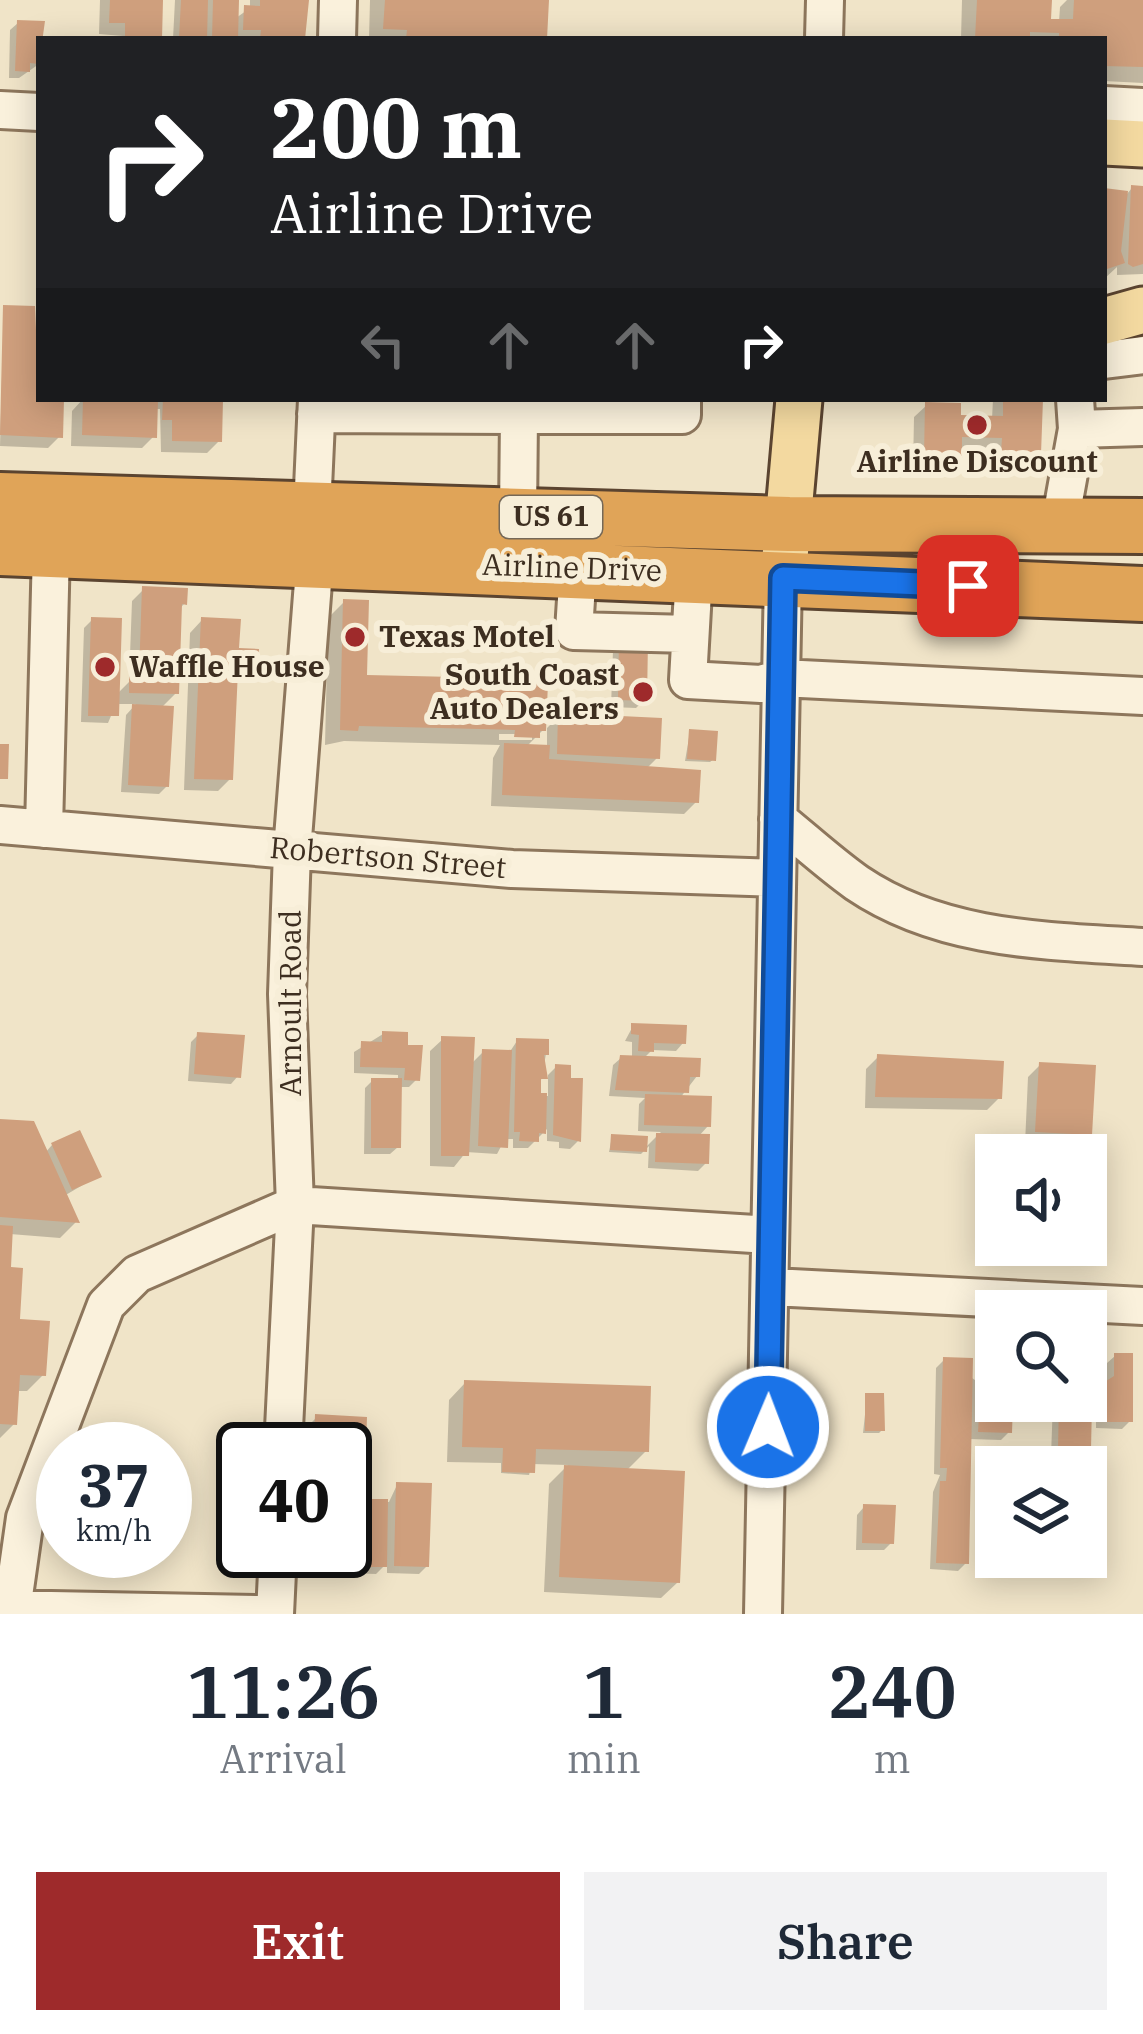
<!DOCTYPE html>
<html lang="en">
<head>
<meta charset="utf-8">
<style>
	body { margin:0; font-family:"IBM Plex Serif",serif; background:#f2f2f3; color:#1f2937; height:100vh; display:flex; flex-direction:column; font-size:45px; white-space:nowrap }
	* { box-sizing:border-box; margin:0 }
	p { font-size:39px; color:#747a83 }
	.icon { flex:none; width:66px; height:66px; fill:none; stroke:currentColor; stroke-width:2; stroke-linecap:round; stroke-linejoin:round }
	.map { position:relative; height:1614px; overflow:hidden }
	.drawer { display:flex; flex-direction:column; background:#fff; flex:1 }
	.drawer>* { flex:none }
	.hud { position:absolute; left:36px; top:36px; width:1071px; height:366px; border-radius:0px; box-shadow:0 6px 30px #0003; background:#202124; color:#fff; overflow:hidden }
	.fabs { position:absolute; left:975px; top:1134px; display:grid; gap:24px }
	.fabs a { display:grid; place-items:center; width:132px; height:132px; border-radius:0px; background:#fff; box-shadow:0 6px 30px #0003; font-size:60px }
	.speed { position:absolute; left:36px; top:1422px; display:flex; gap:24px; font-size:60px; font-weight:700; text-align:center }
	.speed>* { display:grid; place-content:center; width:156px; height:156px; border-radius:50%; background:#fff; box-shadow:0 6px 30px #0003; line-height:1 }
	.speed small { font-size:30px; font-weight:400 }
	.speed .limit { border:6px solid #111; border-radius:18px; background:#fff; color:#111 }
	.pin { position:absolute; display:grid; place-items:center; width:102px; height:102px; color:#fff; margin:-51px; border-radius:24px; box-shadow:0 6px 18px #0006 }
	.me { position:absolute; width:132px; margin:-66px; rotate:1deg; stroke-linejoin:round; filter:drop-shadow(0 0 9px #0008) }
	.turn { display:flex; align-items:center; gap:42px; height:252px; padding:0 36px; font-size:54px }
	.turn .icon { width:156px; height:156px; stroke-width:2.5 }
	.turn b { display:block; font-size:84px; line-height:102px }
	.lanes { display:flex; align-items:center; height:114px; padding:0 36px; background:#0003; justify-content:center; gap:60px; direction:ltr }
	.lanes .off { opacity:.35 }
	.eta { display:flex; justify-content:space-evenly; align-items:center; height:204px; text-align:center }
	.eta b { font-size:72px; font-weight:600; line-height:84px }
	.cta { display:flex; gap:24px; margin-top:auto; padding:24px 36px }
	.cta a { flex:1; height:138px; border-radius:0px; background:#9e2a2b; color:#fff; font-size:48px; font-weight:600; line-height:138px; text-align:center }
	.cta a+a { background:#f2f2f3; color:#1f2937 }
	.map>svg:first-child { display:block }
</style>
</head>
<body>
<div class="map">
<svg width="1143" height="1614" viewBox="0 0 1143 1614">
	<rect width="100%" height="100%" fill="#f0e4c8"/>
	<path fill="#0003" fill-rule="evenodd" d="M100,0H160L159,39L99,34Z
		M175,0H236V18L250,8V0H305L303,39H173Z
		M370,0H546L544,39H369Z
		M962,0H1049L1048,22H1059L1060,7L1067,0H1143V83L1104,81V39H961Z
		M18,23L39,64L19,78H9L10,30Z
		M1132,188L1143,189V274L1117,275V267L1104,279V191L1127,194Z
		M4,308L30,346H39V399H61L60,436L48,448L0,446Z
		M83,399H220L219,441L207,453L161,452L160,409H155L154,436L142,448L71,446L72,411Z
		M993,399H1040L1038,453L1026,465L991,464V450L959,448V459L947,471L913,469L914,417L927,405L958,417L992,419Z
		M144,589L185,603L179,609L176,693L161,708L167,786L159,794L121,792L126,715L136,704H116L108,723L81,722L84,628L92,620L117,694L129,682L132,601Z
		M344,602L364,678L543,730L526,747L547,748V728L559,716L657,758L646,769L696,802L684,814L491,806L493,758L500,745L344,741L325,745L328,618ZM499,734H532V740H499Z
		M202,620L255,669L243,681H234L230,779L218,791L184,790L190,633Z
		M620,643L644,700L636,708L611,707L613,650Z
		M690,732L714,759L710,762L685,761Z
		M633,1026L683,1043L676,1051L652,1050L643,1059L697,1076L680,1098L708,1126L698,1137L706,1163L698,1171L648,1168L649,1146L641,1154L609,1152L612,1137L645,1148L661,1132L638,1131L639,1104L645,1098L609,1096L613,1065L621,1058H632V1042L625,1041Z
		M383,1034L417,1079L409,1087H399L398,1147L390,1154H364L365,1088L372,1081H398V1075L354,1073V1052Z
		M198,1035L238,1076L231,1084L188,1081L191,1042Z
		M443,1039L471,1064L483,1052L509,1053L517,1041L546,1054L538,1096H548V1075L556,1067L578,1141L570,1149L559,1148V1142L547,1141V1129L528,1148H513V1139H505L497,1154L466,1152L454,1167L430,1166V1051Z
		M878,1057L999,1098L987,1110L865,1108L866,1069Z
		M1040,1065L1089,1134L1077,1146L1025,1144L1028,1077Z
		M0,1122L45,1153L52,1145L98,1176L64,1196L76,1222L60,1238L10,1234L8,1270L17,1322L43,1375L27,1391H16L14,1424L0,1438Z
		M984,1351H996V1401H1031L1010,1405L1009,1432L1001,1440L969,1439L966,1563L958,1571L930,1569L933,1492L940,1475L934,1474L936,1368L944,1360L975,1380L976,1358Z
		M1115,1356L1130,1421L1122,1429L1096,1428V1394L1107,1383V1363Z
		M1086,1363L1088,1448L1080,1456H1051L1053,1401H1086Z
		M465,1383L646,1451L626,1471L678,1582L661,1598L544,1592L549,1484L568,1465L532,1464L529,1475L501,1473V1463L447,1462L449,1400Z
		M867,1396L882,1430L879,1433H863Z
		M317,1417L363,1445L352,1452L348,1477L345,1449H308L309,1425Z
		M397,1485L427,1566L419,1574L387,1573V1563L376,1574L346,1573V1563L335,1575L305,1574L306,1551H345V1511L355,1502H389Z
		M864,1507L891,1543L884,1550H856L857,1515Z
		M1009,1557H1044V1568L1037,1575L1008,1574Z"/>
	<path fill="#cf9f7d" d="M110,0H163L162,39H125V23H109Z
		M181,0H208L207,39H179Z
		M213,0H239L238,39H212Z
		M260,0H309L305,39H260L261,30H243L244,5L260,6Z
		M385,0H549L547,39H406L407,30L383,29Z
		M977,0H1052L1051,19H1073L1074,0H1143V67L1104,66V39H1059V33L1030,32V39H975Z
		M17,20L45,21L39,64L30,63V72L15,71Z
		M1131,185L1143,186V264L1133,267L1128,264Z
		M1104,188L1128,191L1121,251L1125,263L1104,270Z
		M3,305L35,306L39,399H64L63,438L0,435Z
		M83,399H158L157,438L82,435Z
		M163,399H223L222,442L172,441V420H162Z
		M1003,399H1043L1041,454L1001,453L1002,438L962,437V460L924,458L925,402L961,403V415L1003,416Z
		M142,586L188,588L187,605L182,604L179,694L129,693V677L139,676Z
		M343,599L369,600L367,675L543,679L548,682L546,731H540V738L514,737L515,730L359,726L358,731L340,730Z
		M91,617L122,618L119,716H88Z
		M201,617L241,619L239,648L259,649L258,670H238L233,780L194,779Z
		M619,639L648,640L647,701L618,700Z
		M132,704L174,706L169,787L128,785Z
		M558,713L662,718L660,759L557,754Z
		M689,729L718,731L716,761L687,759Z
		M504,743L550,745L549,759L701,770L699,803L502,795Z
		M0,744H9L8,779H0Z
		M631,1023L687,1025L686,1044L654,1043V1052L638,1051L639,1035L631,1034Z
		M382,1031L408,1032V1045H423L420,1081L404,1080L405,1068L360,1067L361,1041L382,1042Z
		M197,1032L245,1035L241,1078L194,1074Z
		M441,1036L475,1037L469,1156H441Z
		M516,1038L549,1039V1055H544L548,1079H541V1093H547L546,1134L539,1133V1142L519,1141L520,1132H514Z
		M482,1049L512,1050L508,1148L478,1146Z
		M877,1054L1004,1061L1002,1099L875,1097Z
		M620,1055L701,1058L700,1077H690L689,1093L615,1090Z
		M1039,1062L1096,1065L1092,1135L1035,1132Z
		M555,1064L571,1065V1078H583L581,1142L553,1135Z
		M371,1078H402L401,1148H371Z
		M645,1094L712,1096L711,1127L644,1125Z
		M0,1119L34,1121L80,1223L0,1217Z
		M80,1130L102,1177L72,1190L51,1143Z
		M656,1133L710,1134L709,1164L655,1162Z
		M611,1134L648,1136L647,1152L610,1150Z
		M0,1225L13,1226L11,1267L23,1268L20,1319L50,1321L46,1376L20,1375L17,1425L0,1424Z
		M983,1348H996V1401H1013L1012,1433L978,1432Z
		M1114,1353H1133V1422H1102L1103,1383L1114,1376Z
		M943,1357L973,1358L969,1564L936,1563L940,1481H946L947,1468H940Z
		M1086,1360H1093L1091,1449H1058L1059,1401H1086Z
		M464,1380L651,1386L649,1452L536,1449L535,1473L502,1472L503,1448L462,1447Z
		M865,1393H884L885,1431H865Z
		M315,1414L367,1417L366,1446L314,1443Z
		M345,1449H355L354,1475L345,1474Z
		M564,1465L685,1471L680,1583L559,1577Z
		M396,1482L432,1483L429,1567L394,1566Z
		M353,1499H388L387,1567H353Z
		M863,1504L896,1505L894,1544L862,1543Z
		M312,1551H346V1568H311Z
		M1015,1557H1048L1047,1569L1014,1567Z"/>
	<g fill="none" stroke-linecap="round" stroke-linejoin="round">
		<defs>
			<path id="minor" d="M337,39L338,0
				M824,39L825,0
				M1104,105L1143,107
				M0,110L39,112
				M1104,360L1143,355
				M1075,399L1077,429L1143,427
				M316,414L519,415L511,399
				M312,510L317,399
				M518,516L519,415H682V399
				M1060,523L1077,429
				M578,568L574,631L690,634
				M694,573L688,680L761,684L781,678L1143,696
				M778,819C804,840 830,864 857,883C941,940 1046,941 1143,947
				M0,825L512,869L777,878
				M44,829L51,549
				M772,1287L1143,1306
				M283,1449L295,1205L287,994L292,851L315,557
				M0,1609L260,1614
				M12,1610L25,1518L106,1305L137,1274L295,1205L770,1235
				M275,1614L278,1551
				M763,1614L783,577"/>
			<path id="major" d="M1104,142L1143,144
				M1104,321L1143,310
				M785,557L799,399"/>
			<path id="highway" d="M0,500L789,524L1143,526
				M0,548L1143,594"/>
		</defs>
		<use href="#minor" stroke="#8d765c" stroke-width="42"/>
		<use href="#major" stroke="#5b4430" stroke-width="51"/>
		<use href="#highway" stroke="#5b4430" stroke-width="60"/>
		<use href="#minor" stroke="#faf1dc" stroke-width="36"/>
		<use href="#major" stroke="#f3d9a0" stroke-width="45"/>
		<use href="#highway" stroke="#e0a458" stroke-width="54"/>
	</g>
	<g fill="none" stroke-linecap="round" stroke-linejoin="round">
		<defs>
			<path id="route" d="M768,1427L783,578L968,586"/>
		</defs>
		<use href="#route" stroke="#114b97" stroke-width="30"/>
		<use href="#route" stroke="#1a73e8" stroke-width="21"/>
	</g>
	<g fill="#9e2a2b" stroke="#f7eed8" stroke-width="4.5">
		<circle cx="977" cy="425" r="12"/>
		<circle cx="355" cy="637" r="12"/>
		<circle cx="105" cy="667" r="12"/>
		<circle cx="643" cy="692" r="12"/>
	</g>
	<g text-anchor="middle" stroke-width="12" stroke-linejoin="round" paint-order="stroke">
		<rect fill="#f7eed8" stroke="#756857" stroke-width="3" x="500" y="496" width="102" height="42" rx="9"/>
		<g font-size="27" font-weight="bold" fill="#3d2e20">
			<text x="551" y="526">US 61</text>
		</g>
		<g font-size="30" font-weight="bold" fill="#3d2e20" stroke="#f7eed8" text-anchor="start">
			<text x="977" y="472" text-anchor="middle">Airline Discount</text>
			<text x="379" y="647">Texas Motel</text>
			<text x="129" y="677">Waffle House</text>
			<text x="619" y="685" text-anchor="end">South Coast<tspan x="619" dy="34">Auto Dealers</tspan></text>
		</g>
		<g font-size="30" fill="#3d2e20" stroke="#f7eed8">
			<text transform="translate(572 568) rotate(2)" y="10">Airline Drive</text>
			<text transform="translate(388 858) rotate(5)" y="10">Robertson Street</text>
			<text transform="translate(291 1003) rotate(-90)" y="10">Arnoult Road</text>
		</g>
	</g>
</svg>
<div class="fabs">
<a><svg class="icon" aria-label="sound" viewBox="0 0 24 24"><path d="M4 9h4l5-4v14l-5-4H4zM17 9q2 3 0 6"/></svg></a>
<a><svg class="icon" aria-label="search" viewBox="0 0 24 24"><circle cx="10" cy="10" r="6"/><path d="M15 15l6 6"/></svg></a>
<a><svg class="icon" aria-label="layers" viewBox="0 0 24 24"><path d="M12 4l9 5-9 5-9-5zM3 14l9 5 9-5"/></svg></a>
</div>
<div class="speed"><div>37<small>km/h</small></div><div class="limit">40</div></div>
<div class="pin" style="left:968px;top:586px;background:#d93025"><svg class="icon" aria-label="arrive" viewBox="0 0 24 24"><path d="M6 21V4h12l-3 4 3 4H6"/></svg></div>
<svg class="me" style="left:768px;top:1427px" viewBox="-20 -20 40 40"><circle r="17" fill="#1a73e8" stroke="#fff" stroke-width="3"/><path d="M0-11L8 9 0 5-8 9z" fill="#fff"/></svg>
<div class="hud">
<div class="turn"><svg class="icon" aria-label="right" viewBox="0 0 24 24"><path d="M7 20v-9h11M14 6l5 5-5 5"/></svg><div><b>200 m</b>Airline Drive</div></div>
<div class="lanes"><svg class="icon off" aria-label="left" viewBox="0 0 24 24"><path d="M17 20v-9H6M10 6l-5 5 5 5"/></svg><svg class="icon off" aria-label="ahead" viewBox="0 0 24 24"><path d="M12 20V5M6 11l6-6 6 6"/></svg><svg class="icon off" aria-label="ahead" viewBox="0 0 24 24"><path d="M12 20V5M6 11l6-6 6 6"/></svg><svg class="icon" aria-label="right" viewBox="0 0 24 24"><path d="M7 20v-9h11M14 6l5 5-5 5"/></svg></div>
</div>
</div>
<section class="drawer">
<div class="eta">
<div><b>11:26</b><p>Arrival</p></div>
<div><b>1</b><p>min</p></div>
<div><b>240</b><p>m</p></div>
</div>
<div class="cta"><a>Exit</a><a>Share</a></div>
</section>
</body>
</html>
